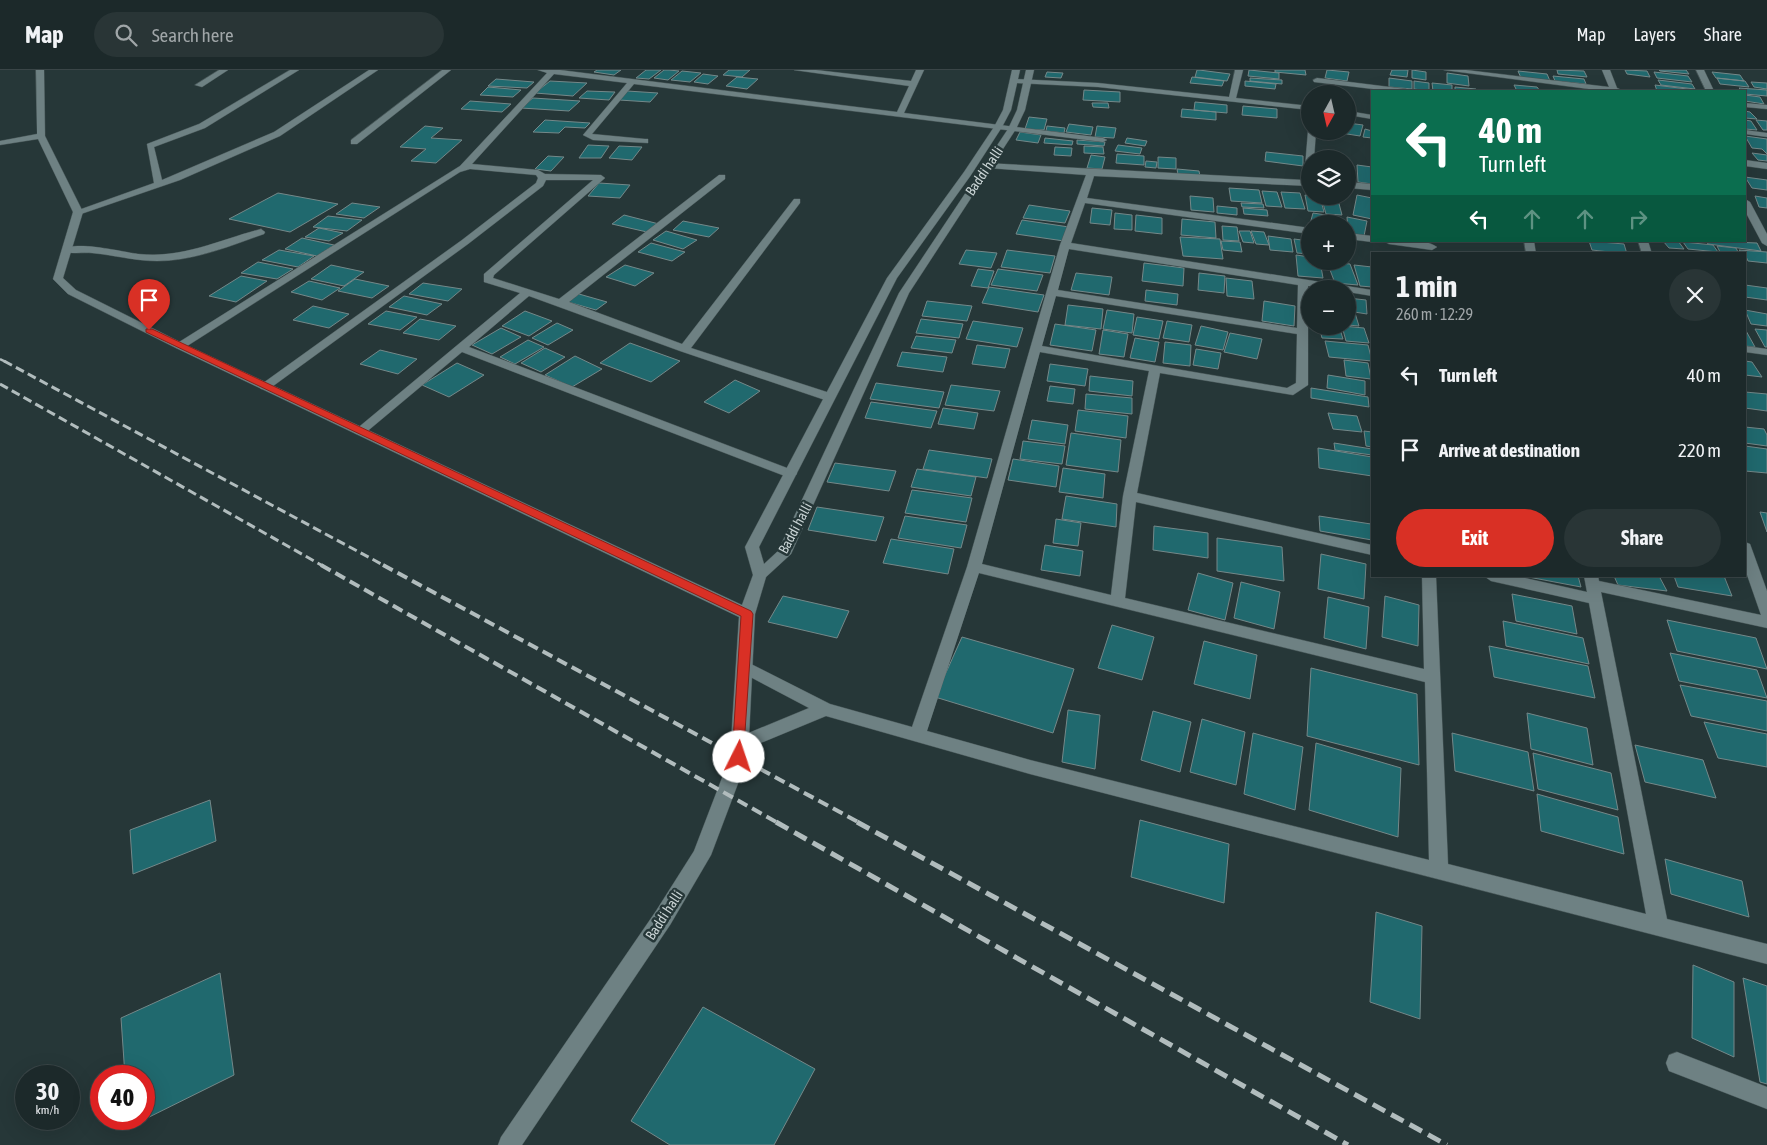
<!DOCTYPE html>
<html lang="en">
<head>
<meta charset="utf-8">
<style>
	body { margin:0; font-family:"Asap Condensed",sans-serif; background:#293536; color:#f1f3f6; height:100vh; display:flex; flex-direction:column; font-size:19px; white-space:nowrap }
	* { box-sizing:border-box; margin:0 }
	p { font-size:16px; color:#a0a6a8 }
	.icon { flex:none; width:28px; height:28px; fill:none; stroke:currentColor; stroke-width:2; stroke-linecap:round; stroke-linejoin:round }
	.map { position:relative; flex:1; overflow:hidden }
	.details { position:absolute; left:1371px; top:182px; width:375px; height:325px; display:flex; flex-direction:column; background:#1c292a; border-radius:0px; box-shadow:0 5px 20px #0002,0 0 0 1px #3a4547 }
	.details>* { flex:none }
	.guide { position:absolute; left:1371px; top:20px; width:375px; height:152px; border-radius:0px; box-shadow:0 5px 20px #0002,0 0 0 1px #3a4547; background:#0b6e4f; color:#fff; overflow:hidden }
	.needle { width:32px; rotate:188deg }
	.controls { position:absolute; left:1301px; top:15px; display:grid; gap:10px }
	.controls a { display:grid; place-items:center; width:55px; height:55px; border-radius:50%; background:#1c292a; box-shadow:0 5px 20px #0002,0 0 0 1px #3a4547; font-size:25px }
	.speed { position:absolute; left:15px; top:995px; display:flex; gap:10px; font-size:25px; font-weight:700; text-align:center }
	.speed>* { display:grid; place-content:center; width:65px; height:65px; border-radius:50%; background:#1c292a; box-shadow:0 5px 20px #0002,0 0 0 1px #3a4547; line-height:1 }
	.speed small { font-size:12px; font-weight:400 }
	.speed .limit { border:8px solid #d22; background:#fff; color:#111 }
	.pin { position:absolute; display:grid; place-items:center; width:42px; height:42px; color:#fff; margin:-51px -21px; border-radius:50% 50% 50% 0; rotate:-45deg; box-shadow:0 0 5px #0007 }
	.pin .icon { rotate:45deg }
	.me { position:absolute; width:55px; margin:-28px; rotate:4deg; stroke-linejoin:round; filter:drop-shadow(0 0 4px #0008) }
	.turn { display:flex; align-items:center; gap:18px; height:105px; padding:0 25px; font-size:22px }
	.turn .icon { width:65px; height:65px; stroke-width:2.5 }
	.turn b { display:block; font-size:35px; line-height:42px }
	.lanes { display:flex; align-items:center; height:48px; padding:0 25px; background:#0003; justify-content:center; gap:25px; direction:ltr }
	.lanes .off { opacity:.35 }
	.round { display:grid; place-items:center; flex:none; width:52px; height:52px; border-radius:26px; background:#293536 }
	.summary { display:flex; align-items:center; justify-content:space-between; height:85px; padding:0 25px }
	h1 { font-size:30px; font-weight:700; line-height:38px }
	.primary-button { display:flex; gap:10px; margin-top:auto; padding:10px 25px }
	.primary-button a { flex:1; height:58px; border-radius:30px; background:#d93025; color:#fff; font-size:20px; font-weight:700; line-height:58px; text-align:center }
	.primary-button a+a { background:#293536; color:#f1f3f6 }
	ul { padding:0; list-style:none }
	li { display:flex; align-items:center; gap:15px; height:75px; padding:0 25px }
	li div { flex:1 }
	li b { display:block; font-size:19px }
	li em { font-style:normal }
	header { display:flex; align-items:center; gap:30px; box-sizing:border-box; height:70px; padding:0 25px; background:#1c292a; border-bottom:1px solid #3a4547 }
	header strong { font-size:24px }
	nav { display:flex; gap:28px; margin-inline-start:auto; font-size:18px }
	.search { width:350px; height:45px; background:#293536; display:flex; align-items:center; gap:12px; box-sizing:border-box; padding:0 18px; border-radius:28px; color:#a0a6a8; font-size:19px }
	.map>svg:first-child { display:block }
</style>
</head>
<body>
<header>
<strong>Map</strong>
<div class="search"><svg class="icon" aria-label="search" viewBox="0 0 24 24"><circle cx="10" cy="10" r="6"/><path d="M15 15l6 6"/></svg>Search here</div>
<nav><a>Map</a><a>Layers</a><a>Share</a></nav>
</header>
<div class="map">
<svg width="1767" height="1075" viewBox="0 0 1767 1075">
	<rect width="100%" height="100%" fill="#263738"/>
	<path fill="#20696e" stroke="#748889" d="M597,0H621L614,5L594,2Z
		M646,0H661L649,9L636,8Z
		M664,0H669L679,1L668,10L654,8Z
		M729,0H750L742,7L723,5Z
		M1197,0H1199L1230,4L1227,11L1195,7Z
		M1249,0L1279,3V9L1248,6Z
		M1275,0H1305L1306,5L1275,2Z
		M1327,0L1349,2L1347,11L1325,8Z
		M1392,0H1408L1407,7L1390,5Z
		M1412,0L1426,2V10L1412,8Z
		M1557,0L1584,1L1587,7L1558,4Z
		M1625,0L1647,1L1650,7L1627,4Z
		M1659,0H1686L1689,4L1660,1Z
		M682,1L701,3L690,12L671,10Z
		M1518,1L1547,4L1550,11L1521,8Z
		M1047,2L1063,3L1061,8L1045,7Z
		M1654,2L1688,6L1692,12L1657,8Z
		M1712,2L1740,5L1744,11L1716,8Z
		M1447,3L1468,6L1469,16L1447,13Z
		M703,4L718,6L708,14L694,12Z
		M1553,6L1584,9L1586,14L1555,11Z
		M737,7L758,9L747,19L726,16Z
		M1192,7L1224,11L1222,16L1190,13Z
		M1250,8L1282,10V14L1250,11Z
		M1389,8L1412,11V19L1389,17Z
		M1717,8L1745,11L1749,17L1720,14Z
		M496,9L534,12L527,18L488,16Z
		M1658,10L1692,14L1695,19L1661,15Z
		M550,11L587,13L573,26L535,23Z
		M1245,11L1276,14L1275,19L1245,16Z
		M1414,11L1429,13V21L1414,19Z
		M1751,12L1767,13V19L1754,17Z
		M1432,13L1452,15V21H1433Z
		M1514,15L1537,17L1540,21H1517Z
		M1655,15L1695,20L1696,21H1657Z
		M488,17L521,20L513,27L480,25Z
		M1455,17L1476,19V21H1455Z
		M1739,18L1767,20V26L1745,24Z
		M1084,20L1120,22V32L1083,30Z
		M587,21L615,22L609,30L579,28Z
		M627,21L658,23L650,32L619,30Z
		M1745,25L1760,27L1764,34L1745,31Z
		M533,28L580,31L569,41L521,38Z
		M470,31L511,34L502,42L461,39Z
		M1195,32L1227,35V43L1194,40Z
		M1092,33H1108L1109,38L1093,37Z
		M1243,36L1277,39V48L1242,45Z
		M1182,39L1216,42V50L1181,47Z
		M1745,41L1750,42L1757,49L1745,48Z
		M1029,47L1047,49L1044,60L1025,59Z
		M545,50L590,53L585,58L565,57L559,63L533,62Z
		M1745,50L1751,51L1757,60L1745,59Z
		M1756,50L1767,51V60H1763Z
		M1348,53L1363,55L1360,66L1328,61H1348Z
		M1069,54L1093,57L1091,65L1066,62Z
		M425,56L443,58L431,68L462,70L436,93L411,91L426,79L400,77Z
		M1047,56L1065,58L1064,63L1046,61Z
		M1097,56L1116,58L1114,68L1095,67Z
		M1365,59L1372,61V68L1363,67Z
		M1020,62L1041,65L1038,73L1016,70Z
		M1745,66L1767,69V84L1762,79L1752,78Z
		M1045,68L1073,71L1072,75L1044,73Z
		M1127,68L1147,71L1145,76L1125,73Z
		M1077,70L1105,72L1104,76L1077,74Z
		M588,75L609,76L601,88H579Z
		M1118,75L1142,78L1140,84L1115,81Z
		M619,76L642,77L632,90L609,88Z
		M1084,76L1103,77L1104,84L1084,83Z
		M1055,77L1072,78L1071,86L1054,85Z
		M1266,82L1303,86V96L1265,91Z
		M1752,83L1767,85V91L1758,90Z
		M1117,84L1144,86V95L1116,93Z
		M1091,85L1105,87L1102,99L1087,98Z
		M548,86L564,87L551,101L535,99Z
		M1158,87L1176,88V99L1158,98Z
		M1146,91L1157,92L1156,98L1145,97Z
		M1348,95L1354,96L1355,114H1348Z
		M1357,95L1372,97V114L1358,112Z
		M1177,99L1199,101L1200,106L1178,105Z
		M1745,107L1767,110V120L1752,118Z
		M599,113L630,115L620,128L588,126Z
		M1229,118L1259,120L1262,133L1231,131Z
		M1262,121L1277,122L1282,137L1266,136Z
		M1281,122L1300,123L1305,139L1285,138Z
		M278,123L338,134L290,162L229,149Z
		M1305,125L1320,127L1324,142L1308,141Z
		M1357,125L1372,128V149L1353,145Z
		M1190,126L1213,128L1214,142L1191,140Z
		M1321,126H1337L1342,145L1326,144Z
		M1755,126L1767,128V138L1759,137Z
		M352,133L380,137L364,148L336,144Z
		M1241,133L1263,134L1264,138L1242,137Z
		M1029,135L1070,141L1065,153L1023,148Z
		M1217,136L1237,138V145L1217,143Z
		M1092,138L1112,140L1110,155L1090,153Z
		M1243,138L1267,140L1268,146L1244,144Z
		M1115,143L1132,145V160L1114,159Z
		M1313,143L1339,147L1338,154H1310Z
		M624,145L659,154L647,162L612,154Z
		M1136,145L1162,148V164L1135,161Z
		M328,146L362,150L347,161L313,157Z
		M1347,147L1367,151L1364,166L1348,163Z
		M1182,149L1215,152L1216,168L1181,165Z
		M1022,150L1069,157L1064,171L1016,164Z
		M683,151L719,158L709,167L673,160Z
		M1222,156L1237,157L1239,171L1223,170Z
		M319,158L343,163L329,171L305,167Z
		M666,161L697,170L683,179L653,170Z
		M1239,161H1250L1254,173L1243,172Z
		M1251,161L1264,162L1269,175L1256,174Z
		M1268,166L1291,169L1293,182L1270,180Z
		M1180,167L1220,169L1223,189L1183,186Z
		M302,168L334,175L317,186L285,179Z
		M1294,169L1310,171V184L1297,183Z
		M1221,171L1240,172L1242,182L1223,180Z
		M1589,171L1624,174L1627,184L1592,180Z
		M1663,171H1678L1684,179L1669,178Z
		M1706,171L1757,173L1761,181L1708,174Z
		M1683,172L1713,175L1718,182L1688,179Z
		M651,173L685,182L672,191L638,182Z
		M1717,176L1736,178L1739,184H1721Z
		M279,180L314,186L298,197L262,190Z
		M966,180L997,183L991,198L959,194Z
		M1007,180L1055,186L1050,203L1001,197Z
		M1739,180L1767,182V193L1748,191L1745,184Z
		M1296,185L1310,187V191H1320L1323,208L1298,206Z
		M258,192L293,199L277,209L241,203Z
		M1327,192L1350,194L1358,215L1335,213Z
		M1144,193L1184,198L1183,216L1142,211Z
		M331,195L364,202L344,216L311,209Z
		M625,195L654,203L635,216L606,207Z
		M1354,195L1372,197V217L1360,216Z
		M978,199L994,201L988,218L971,216Z
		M998,199L1043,205L1037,221L991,215Z
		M1076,203L1112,207L1109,225L1071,220Z
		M1199,203L1225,206L1224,223L1198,220Z
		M241,206L267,211L236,232L209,226Z
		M1226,208L1252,211L1254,229L1227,226Z
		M355,209L389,216L372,228L338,221Z
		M309,211L340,218L322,230L291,222Z
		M423,213L462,219L448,231L409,224Z
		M1745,215L1767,218V230L1745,227Z
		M989,217L1044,225L1038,242L982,233Z
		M1146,220L1178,224L1177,235L1145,231Z
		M579,224L607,232L596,240L568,232Z
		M404,226L442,234L427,245L389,237Z
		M1348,228L1366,230L1367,244L1348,241Z
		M927,231L972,236L967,251L922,246Z
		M1264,231L1295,236L1294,256L1262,251Z
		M1068,235L1103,239L1101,259L1065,255Z
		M313,236L349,244L329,258L293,250Z
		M1107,240L1134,244L1132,263L1103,259Z
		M1745,240L1767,244V256L1751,254Z
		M386,241L417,247L400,260L368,254Z
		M525,241L552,251L529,266L502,256Z
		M1348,242L1355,243L1359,256L1348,255Z
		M1137,247L1163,251L1159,269L1133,265Z
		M420,249L456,256L439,270L403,263Z
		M921,249L963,254L959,268L916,263Z
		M973,251L1023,258L1017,277L966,269Z
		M1167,251L1192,255L1189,272L1163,268Z
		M557,253L573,260L548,275L532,268Z
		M1055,254L1096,260L1092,281L1050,275Z
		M1201,256L1228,262L1223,280L1195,275Z
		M1319,256H1339L1343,269L1322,268Z
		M1342,256L1364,258L1369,273L1346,271Z
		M501,258L521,267L492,284L472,275Z
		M1745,259L1755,277L1745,276Z
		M1755,259L1767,260V277H1765Z
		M1103,260L1128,264L1124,287L1099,284Z
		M1230,263L1262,269L1257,289L1224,282Z
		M916,266L956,270L952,283L911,278Z
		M1135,268L1159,272L1155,292L1130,288Z
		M528,270L544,277L515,294L500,287Z
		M1325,271L1368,275L1372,291L1329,287Z
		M1165,272L1191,275L1190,296L1163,293Z
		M630,273L680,291L651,312L600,293Z
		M977,275L1010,279L1005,298L972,294Z
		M545,278L565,287L541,302L521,293Z
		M1196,279L1221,283L1218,299L1193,295Z
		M380,280L417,289L398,304L360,294Z
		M902,282L947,287L943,302L897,296Z
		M575,286L602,299L572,317L545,305Z
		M1344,290L1368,293L1371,309L1346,306Z
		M1745,291L1752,292L1762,307L1745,305Z
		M457,293L484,305L449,327L422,315Z
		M1050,294L1088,299L1085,316L1047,311Z
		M1328,305L1365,311V325L1327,318Z
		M1090,306L1133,311L1132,326L1089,321Z
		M735,310L760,321L729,343L704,332Z
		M876,313L944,322L939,338L870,329Z
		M951,315L1000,321L994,341L945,335Z
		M1050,316L1075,319L1073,334L1047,331Z
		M1311,318L1368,327L1369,337L1311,328Z
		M1745,322L1767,324V341L1745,338Z
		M1086,324L1132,328V344L1085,339Z
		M871,332L937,341L931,358L865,348Z
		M943,338L978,343L974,359L938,354Z
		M1078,340L1128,346L1126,368L1075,361Z
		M1328,343L1357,346L1362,362L1333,359Z
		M1032,350L1068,355L1065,374L1028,369Z
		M1745,357L1764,359L1767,365V376L1745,373Z
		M1364,361L1372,362V377L1366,376Z
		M1071,363L1121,370L1118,402L1066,395Z
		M1023,371L1065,376L1062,394L1020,389Z
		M1334,373L1372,379V385L1335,380Z
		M1745,376L1767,379V403L1745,401Z
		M1318,378L1372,387V406L1319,398Z
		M929,380L992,389L987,408L923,399Z
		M1013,389L1059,396L1056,417L1008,410Z
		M835,393L896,401L889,421L827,412Z
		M1063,398L1105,404L1103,428L1059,422Z
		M917,399L976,407L971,426L911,417Z
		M912,420L972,428L966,452L905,443Z
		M1066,426L1117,434L1116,457L1062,449Z
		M817,437L884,447L876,471L808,460Z
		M1760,442L1767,443V462Z
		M905,446L967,455L961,478L898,468Z
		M1319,446L1371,454L1372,470L1320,461Z
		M1056,449L1081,453L1078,476L1053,473Z
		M1154,456L1208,463V488L1153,480Z
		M1217,468L1282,477L1284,511L1217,501Z
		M891,469L954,479L948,504L883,493Z
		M1045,475L1083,481L1080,506L1041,500Z
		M1321,484L1366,494L1364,529L1318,519Z
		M1198,503L1233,513L1225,550L1188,540Z
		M1523,506H1578L1581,517Z
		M1614,506H1659L1667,521L1618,515Z
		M1674,506H1724L1732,526L1678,517Z
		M1241,512L1280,522L1274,559L1234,548Z
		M1512,524L1572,536L1577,564L1516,551Z
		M783,526L849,541L837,568L768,552Z
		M1385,526L1419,535L1418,576L1382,567Z
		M1328,527L1369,537L1366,579L1324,568Z
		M1667,550L1756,568L1767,599L1677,581Z
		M1503,551L1583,568L1589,594L1506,576Z
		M1112,555L1154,567L1142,610L1098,598Z
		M962,567L1074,599L1053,663L935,627Z
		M1204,571L1257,585L1250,629L1194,614Z
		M1489,576L1588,596L1595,628L1494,607Z
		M1670,583L1757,600L1767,628L1679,611Z
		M1311,598L1417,624L1419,695L1307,666Z
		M1680,615L1767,631V661L1691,646Z
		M1068,640L1100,645L1095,699L1062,692Z
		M1153,641L1191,652L1180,702L1141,690Z
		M1527,643L1587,658L1593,695L1531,679Z
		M1202,649L1245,662L1236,715L1190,702Z
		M1704,652L1767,664V697L1718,688Z
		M1253,663L1303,677L1295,740L1244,724Z
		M1452,663L1528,682L1534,721L1455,701Z
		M1316,673L1401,698L1398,767L1309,740Z
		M1635,675L1703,690L1716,728L1645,712Z
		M1533,683L1611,703L1618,740L1538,719Z
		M1537,724L1618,747L1624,784L1541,761Z
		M210,730L216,771L133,804L130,760Z
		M1140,750L1229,774L1224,833L1131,807Z
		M1665,789L1742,811L1749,847L1671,824Z
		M1376,842L1422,856L1420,949L1370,932Z
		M1693,895L1734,912V987L1692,968Z
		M220,903L234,1005L129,1057L128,1049H144V1006H125L121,948Z
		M1743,908L1767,916V1014L1760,1012Z
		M703,937L815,999L774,1075H670L631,1051Z"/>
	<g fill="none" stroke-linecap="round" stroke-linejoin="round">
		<defs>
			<path id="service" d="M261,159L265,162L264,164C230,176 194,191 157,191C135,191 114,185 92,183C83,182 69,185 62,180C75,170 122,182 138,184C182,189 219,170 261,159Z"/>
			<path id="minor" d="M219,0H228L202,17L195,15Z
				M290,0H299L205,58L154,77L162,110L274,62L369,0H378L280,66L180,110L81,144L73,142L154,113L147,74L199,54Z
				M442,0H451L357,74H351V70Z
				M538,0H560L897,42L909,16L794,0H816L911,11L916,0H924L904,43L1103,68L1107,70L1103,72L634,14L592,64L645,69H648V73L593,70L583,65L627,13L554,4L472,94L538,100L545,104L601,105L605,108L494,205L493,208L559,229L719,105H725V109L569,232L682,274L794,129H800V133L691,278L833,324L835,327L833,330H825L680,281L529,226L469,277L795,401L797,404L790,408L462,282L364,364H356L354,361L520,223L484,212V204L593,110H546L543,116L468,174L269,319H261L259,316L462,170L536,113L538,108L536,105L470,99L460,102L184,278H176V274L460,96L547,3Z
				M1235,0H1243L1236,28L1310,36V40L1098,17L1015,13L1011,11L1015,9L1098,13L1229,27Z
				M1444,0H1466L1609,17L1602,0H1610L1617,18L1624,21H1604Z
				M1696,0H1704L1714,21H1706Z
				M1317,8L1406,19L1410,21H1390L1314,12L1313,10Z
				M1745,33L1767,35V39L1745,37Z
				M1348,41L1372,45V49L1348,45Z
				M1310,59V61H1316L1314,89H1310V116L1094,106L1087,128L1310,158V164L1085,133L1071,173L1372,220V226L1348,222V219L1308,216V315L1293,325L1160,303L1137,423L1372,475V485L1136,432L1125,528L1424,599L1422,506H1436L1448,794L1646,844L1589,533L1491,511L1484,506H1516L1587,522L1584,506H1598L1599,511L1761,545L1745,499V472L1750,474L1767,521V558L1601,522L1667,849L1767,874V894L1030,704L826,646L746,679L740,681L734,679L732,674L734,669L809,638L739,601L737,597L739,593L745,591L830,634L912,657L967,497L1060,175L1086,105L988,98L985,97V93L1304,110L1308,61ZM1069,179L1298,215L1297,258L1058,220ZM1056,226L1297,264L1296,313L1287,318L1042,276ZM1040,282L1149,301L1123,426L1111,525L982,494ZM979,503L1425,612L1429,790L1030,690L927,661Z
				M1745,60L1767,63V67L1745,64Z
				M1745,90L1767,93V99L1745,96Z
				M1348,112L1372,114V120L1348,118Z
				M1745,129L1750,132L1767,164V176L1762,173L1745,141Z
				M1348,163L1372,166V171H1375L1372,172L1348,169Z
				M1384,171C1399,171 1425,168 1437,177L1432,180L1389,174Z
				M1524,171H1534L1536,184H1526Z
				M1638,171H1648L1652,184H1642Z
				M1745,276L1767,279V285L1745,282Z
				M1677,982L1767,1017V1039L1669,1001L1666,993L1669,985Z"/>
			<path id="tertiary" d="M36,0H44L45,66L83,142L63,208L76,220L184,274L742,535L753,505L745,477L887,208L964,102L994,57L1003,40L1012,0H1020L1011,40L1002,57L971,105L897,208L759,477L764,494L778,481L899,223L1008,59L1017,40L1026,0H1034L1025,40L1016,59L909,223L791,484L766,507L755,544L748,687L711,785L670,855L522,1075H498L501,1067L656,841L694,781L730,687L739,547L176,278L68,224L53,209L73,142L38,69L0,75V71L37,64Z"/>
		</defs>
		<use href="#service" stroke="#465556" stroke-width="1"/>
		<use href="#minor" stroke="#465556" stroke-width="1"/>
		<use href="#tertiary" stroke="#465556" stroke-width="1"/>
		<use href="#service" fill="#6e8183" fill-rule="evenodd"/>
		<use href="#minor" fill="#6e8183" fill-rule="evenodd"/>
		<use href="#tertiary" fill="#6e8183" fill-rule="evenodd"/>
		<path stroke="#b1bcbd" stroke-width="2.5" stroke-dasharray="7 3" stroke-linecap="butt" d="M0,289L6,292"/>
		<path stroke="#b1bcbd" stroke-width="3" stroke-dasharray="9 4.5" stroke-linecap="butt" d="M4,291L385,496
			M0,314L323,496"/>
		<path stroke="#b1bcbd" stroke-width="4" stroke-dasharray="11 5.5" stroke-linecap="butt" d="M321,495L778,753
			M383,495L860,753"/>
		<path stroke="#b1bcbd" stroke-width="5" stroke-dasharray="14 7" stroke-linecap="butt" d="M776,752L1348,1075
			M857,752L1447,1075"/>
	</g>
	<path fill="#d93025" stroke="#8d1f18" d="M146,259H152L751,541L753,544L743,691H734L732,687L741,546L146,262Z"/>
	<g text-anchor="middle" stroke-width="5" stroke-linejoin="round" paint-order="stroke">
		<g font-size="14" fill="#cad4d5" stroke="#263738">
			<text transform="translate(984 101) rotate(-56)" y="5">Baddi halli</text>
			<text transform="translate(795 458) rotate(-62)" y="5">Baddi halli</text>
			<text transform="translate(664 845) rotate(-57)" y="5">Baddi halli</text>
		</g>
	</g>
</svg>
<div class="controls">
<a><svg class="needle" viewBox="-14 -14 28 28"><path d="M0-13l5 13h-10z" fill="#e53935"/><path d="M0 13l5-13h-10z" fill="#a0a6a8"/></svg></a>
<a><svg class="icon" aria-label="layers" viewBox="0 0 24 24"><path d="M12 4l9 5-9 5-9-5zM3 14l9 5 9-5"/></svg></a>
<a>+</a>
<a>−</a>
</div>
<div class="speed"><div>30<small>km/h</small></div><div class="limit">40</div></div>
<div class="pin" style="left:149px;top:260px;background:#d93025"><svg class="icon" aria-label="arrive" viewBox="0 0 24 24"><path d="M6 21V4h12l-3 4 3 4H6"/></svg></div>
<svg class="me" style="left:739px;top:687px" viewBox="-20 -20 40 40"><circle r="19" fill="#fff"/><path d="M0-13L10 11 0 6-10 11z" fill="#d93025"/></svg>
<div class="guide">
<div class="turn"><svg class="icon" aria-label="left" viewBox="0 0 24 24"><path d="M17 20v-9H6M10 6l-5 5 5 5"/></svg><div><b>40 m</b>Turn left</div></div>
<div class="lanes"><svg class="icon" aria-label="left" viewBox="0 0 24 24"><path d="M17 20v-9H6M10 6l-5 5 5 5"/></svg><svg class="icon off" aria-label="ahead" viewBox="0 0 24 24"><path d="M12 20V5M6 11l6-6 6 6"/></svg><svg class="icon off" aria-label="ahead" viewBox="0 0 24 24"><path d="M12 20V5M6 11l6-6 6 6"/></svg><svg class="icon off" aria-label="right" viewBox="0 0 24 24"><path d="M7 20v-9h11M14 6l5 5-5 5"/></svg></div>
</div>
<section class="details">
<div class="summary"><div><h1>1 min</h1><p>260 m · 12:29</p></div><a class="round"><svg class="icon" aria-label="close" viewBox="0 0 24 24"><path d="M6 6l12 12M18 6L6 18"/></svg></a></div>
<ul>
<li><svg class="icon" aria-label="left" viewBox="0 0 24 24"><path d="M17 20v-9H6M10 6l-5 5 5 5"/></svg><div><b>Turn left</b></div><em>40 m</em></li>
<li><svg class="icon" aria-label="arrive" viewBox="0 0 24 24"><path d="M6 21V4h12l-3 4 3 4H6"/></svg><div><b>Arrive at destination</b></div><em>220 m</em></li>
</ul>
<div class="primary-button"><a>Exit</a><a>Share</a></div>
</section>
</div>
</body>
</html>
